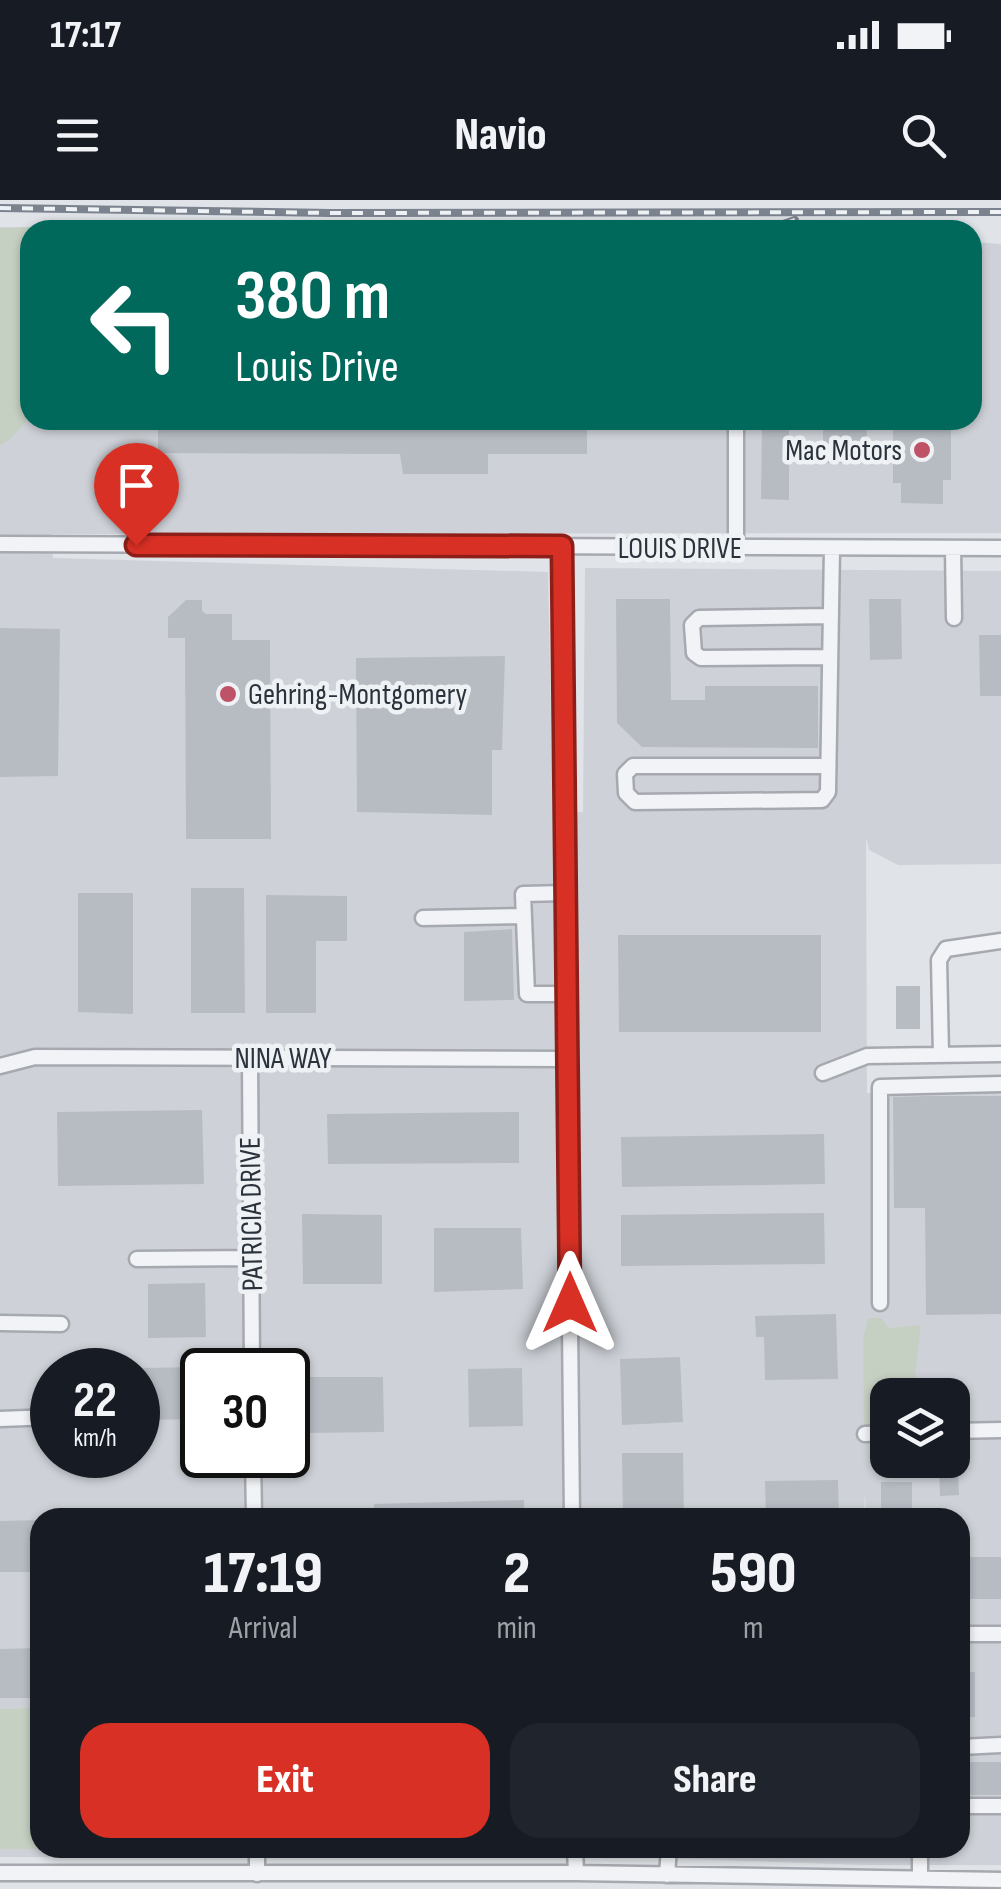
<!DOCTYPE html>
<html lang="en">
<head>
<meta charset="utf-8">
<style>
	body { margin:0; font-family:"Sofia Sans Condensed",sans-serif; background:#20242c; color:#f1f3f6; height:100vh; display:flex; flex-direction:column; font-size:38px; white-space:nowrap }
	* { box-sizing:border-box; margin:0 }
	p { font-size:32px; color:#9ea1a6 }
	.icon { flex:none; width:55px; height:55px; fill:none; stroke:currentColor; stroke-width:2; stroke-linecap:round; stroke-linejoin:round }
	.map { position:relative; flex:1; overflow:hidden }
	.side { position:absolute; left:30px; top:1308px; width:940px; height:350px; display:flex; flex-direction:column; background:#171b24; border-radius:30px; box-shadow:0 2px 8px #0004 }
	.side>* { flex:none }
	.guide { position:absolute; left:20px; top:20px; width:962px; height:210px; border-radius:30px; box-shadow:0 2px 8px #0004; background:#00695c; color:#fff; overflow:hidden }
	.controls { position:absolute; left:870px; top:1178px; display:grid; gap:20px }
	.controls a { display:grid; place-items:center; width:100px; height:100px; border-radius:20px; background:#171b24; box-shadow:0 2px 8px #0004; font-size:50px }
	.speed { position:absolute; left:30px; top:1148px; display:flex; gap:20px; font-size:50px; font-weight:700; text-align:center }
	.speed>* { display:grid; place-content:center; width:130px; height:130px; border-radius:50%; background:#171b24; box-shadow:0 2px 8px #0004; line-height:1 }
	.speed small { font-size:25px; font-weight:400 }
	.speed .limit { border:5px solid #111; border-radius:15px; background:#fff; color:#111 }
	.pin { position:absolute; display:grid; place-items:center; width:85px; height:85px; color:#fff; margin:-102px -42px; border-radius:50% 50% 50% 0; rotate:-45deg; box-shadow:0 0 10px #0007 }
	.pin .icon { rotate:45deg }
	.me { position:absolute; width:110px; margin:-55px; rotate:0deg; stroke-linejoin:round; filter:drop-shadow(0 0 8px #0008) }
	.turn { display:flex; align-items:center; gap:35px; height:210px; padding:0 50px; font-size:45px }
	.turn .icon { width:130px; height:130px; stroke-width:2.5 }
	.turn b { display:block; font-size:70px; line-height:85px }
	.eta { display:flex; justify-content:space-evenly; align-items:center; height:170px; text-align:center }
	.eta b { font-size:60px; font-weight:800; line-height:70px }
	.primary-button { display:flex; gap:20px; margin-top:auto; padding:20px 50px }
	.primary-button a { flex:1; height:115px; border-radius:30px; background:#d93025; color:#fff; font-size:40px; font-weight:800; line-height:115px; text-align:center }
	.primary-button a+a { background:#20242c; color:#f1f3f6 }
	.status { display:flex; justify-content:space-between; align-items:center; height:70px; padding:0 50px; background:#171b24; direction:ltr }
	.status svg { height:28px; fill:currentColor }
	header { display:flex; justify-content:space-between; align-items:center; height:130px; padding:0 50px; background:#171b24; font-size:45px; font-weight:800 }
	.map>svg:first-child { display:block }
</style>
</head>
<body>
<div class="status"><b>17:17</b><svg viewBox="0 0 49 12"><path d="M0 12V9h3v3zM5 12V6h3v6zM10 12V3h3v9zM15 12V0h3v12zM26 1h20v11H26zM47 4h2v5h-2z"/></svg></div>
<header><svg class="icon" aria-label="menu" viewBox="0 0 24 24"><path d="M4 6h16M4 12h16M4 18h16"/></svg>Navio<svg class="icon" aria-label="search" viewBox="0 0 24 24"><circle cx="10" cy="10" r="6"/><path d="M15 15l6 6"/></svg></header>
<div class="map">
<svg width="1001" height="1689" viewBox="0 0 1001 1689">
	<rect width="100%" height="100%" fill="#e0e3e7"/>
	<path fill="#ced2d8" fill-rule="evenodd" d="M0,27H700V30H30V220H972L973,42L1001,44V333L52,334L53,358L548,372L553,613L583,612L585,368L1001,371V664L898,665L869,650L866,637L867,893L1001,891V1665H865L656,1658L0,1657ZM52,1170H138V1255H52ZM202,1170H288V1255H202ZM888,1195H952V1260H888ZM865,1293L866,1317L960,1318V1648H40V1318H864Z"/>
	<path fill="#c6d0c2" d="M40,27L30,30V218C18,228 14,239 0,245V28Z
		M868,1118H881L889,1128L921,1125L913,1195H888L887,1225L864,1228L863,1139Z
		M40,1508V1648L95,1649H0V1509Z"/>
	<path fill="#b7bcc3" d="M158,220H587V254H488V274H403L400,254L158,253Z
		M762,220L789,221V300L761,299Z
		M823,220H867L866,263H823Z
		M893,220H951V280H943V304L901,303V283H893Z
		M616,399H670L671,500H705V486H818V548L642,547L617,523Z
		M869,399H901L902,459L870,460Z
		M186,400H202V411L206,414H232V440H270L271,639H186L185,438H168V417Z
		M0,428L60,429L58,576L0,577Z
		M979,435H1001V496H980Z
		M505,456L502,550H492V615L357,612L356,458Z
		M191,688H244L245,813H191Z
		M78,693H133V814L78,812Z
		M266,695L347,696V741H316V813H266Z
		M512,729L514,800L464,801V732Z
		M618,735H821V832H619Z
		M896,786H920V829H896Z
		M927,896H1001V1114L926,1115L925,1008H894L893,897Z
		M202,910L204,984L58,986L57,912Z
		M519,912V963L328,964L327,914Z
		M824,934L825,984L622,987L621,937Z
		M824,1013L825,1064L621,1066V1015Z
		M302,1014L382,1015V1084H303Z
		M434,1028H521L523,1089L434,1092Z
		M205,1083L206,1137L148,1138V1084Z
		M836,1114L838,1179L765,1180L764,1137H756L755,1116Z
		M680,1157L683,1222L622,1225L620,1159Z
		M202,1167V1219L138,1220V1168Z
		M522,1168L523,1226L469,1227L468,1169Z
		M304,1177H383L384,1232L306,1233Z
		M622,1253H683L684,1318H623Z
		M939,1268H958L959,1295L940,1296Z
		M838,1280L839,1318H766L765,1281Z
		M881,1282H912V1318H881Z
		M524,1300V1318H374V1304Z
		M40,1320V1372H0V1321Z
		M960,1357H1001V1399H960Z
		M40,1448V1498H0V1449Z
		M960,1472H975V1517H960Z
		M960,1562H1001V1595H960Z"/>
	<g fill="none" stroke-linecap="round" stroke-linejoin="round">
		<defs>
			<path id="minor" d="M736,220V348
				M0,344L1001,348
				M562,346L572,1318
				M953,348L954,418
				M830,457L701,458L694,453L692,425L699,418L831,416
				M828,566H633L625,574L626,593L635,602L822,600L828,592L832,348
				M565,693L523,694L527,794H566
				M423,718L524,716
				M941,855L939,760L946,749L1001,741
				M250,859L252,1170
				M0,866L35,857L567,859
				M823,873L867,856L1001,854
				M137,1059L251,1058
				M880,1103V887L1001,884
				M0,1123L61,1124
				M0,1219L52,1217
				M952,1231L1001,1230
				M865,1234L888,1233
				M253,1255L254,1318
				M960,1434H1001
				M960,1547L1001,1545
				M960,1606H1001
				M257,1648V1674
				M575,1648L576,1673
				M0,1673H576L1001,1680
				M667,1675L669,1648
				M920,1679V1648"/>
		</defs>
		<use href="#minor" stroke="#a6aab0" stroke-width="19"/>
		<use href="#minor" stroke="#f2f3f6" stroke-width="14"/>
		<defs>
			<path id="rail" d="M0,8L331,13L1001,12
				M765,30L795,20"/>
		</defs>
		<use href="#rail" stroke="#7b838f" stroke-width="8"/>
		<use href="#rail" stroke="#eff2f5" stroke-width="4" stroke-dasharray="11" stroke-linecap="butt"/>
	</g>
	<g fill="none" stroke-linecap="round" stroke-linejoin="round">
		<defs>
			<path id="route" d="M136,345L562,346L570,1103"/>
		</defs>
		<use href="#route" stroke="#8d1f18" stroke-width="25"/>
		<use href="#route" stroke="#d93025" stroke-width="18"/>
	</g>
	<g fill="#be5267" stroke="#eff2f5" stroke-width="4">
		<circle cx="922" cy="250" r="10"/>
		<circle cx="228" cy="494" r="10"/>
	</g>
	<g text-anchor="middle" stroke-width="9" stroke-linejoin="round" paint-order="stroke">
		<g font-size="30" fill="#2a323c" stroke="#eff2f5" text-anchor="end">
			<text x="902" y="260">Mac Motors</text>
			<text x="248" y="504" text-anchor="start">Gehring-Montgomery</text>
		</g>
		<g font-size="30" fill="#2a323c" stroke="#eff2f5">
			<text x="680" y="358">LOUIS DRIVE</text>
			<text x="283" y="868">NINA WAY</text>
			<text transform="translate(251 1014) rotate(-91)" y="10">PATRICIA DRIVE</text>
		</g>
	</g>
</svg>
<div class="controls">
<a><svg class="icon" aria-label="layers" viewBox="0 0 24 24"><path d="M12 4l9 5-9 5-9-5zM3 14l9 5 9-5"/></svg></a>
</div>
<div class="speed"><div>22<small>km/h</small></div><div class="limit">30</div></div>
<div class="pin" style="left:136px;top:345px;background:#d93025"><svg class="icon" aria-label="arrive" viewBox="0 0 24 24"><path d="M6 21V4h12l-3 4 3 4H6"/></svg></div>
<svg class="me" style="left:570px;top:1103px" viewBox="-20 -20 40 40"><path d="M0-17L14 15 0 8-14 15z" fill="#d93025" stroke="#fff" stroke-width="4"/></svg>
<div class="guide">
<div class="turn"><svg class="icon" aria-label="left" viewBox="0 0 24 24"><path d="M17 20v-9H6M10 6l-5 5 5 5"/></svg><div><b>380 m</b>Louis Drive</div></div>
</div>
<section class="side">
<div class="eta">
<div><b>17:19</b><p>Arrival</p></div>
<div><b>2</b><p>min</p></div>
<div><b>590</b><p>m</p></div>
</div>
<div class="primary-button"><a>Exit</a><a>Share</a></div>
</section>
</div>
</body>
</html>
